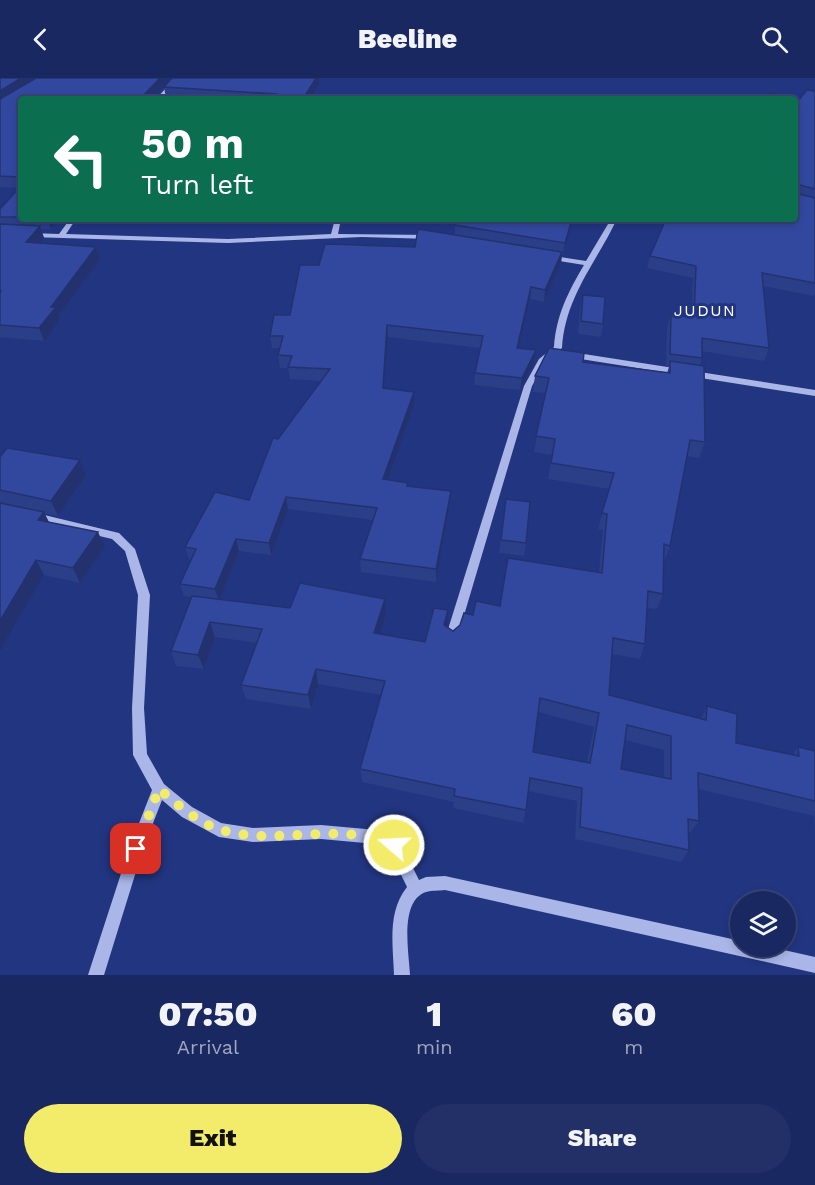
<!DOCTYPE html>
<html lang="en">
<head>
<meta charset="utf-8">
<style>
	body { margin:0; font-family:"Work Sans",sans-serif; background:#233067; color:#f1f3f6; height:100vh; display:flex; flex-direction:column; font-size:22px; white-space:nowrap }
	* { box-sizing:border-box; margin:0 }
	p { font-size:20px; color:#9fa6bd }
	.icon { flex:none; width:33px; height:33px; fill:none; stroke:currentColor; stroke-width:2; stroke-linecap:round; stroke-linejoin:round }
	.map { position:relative; height:897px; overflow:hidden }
	.drawer { display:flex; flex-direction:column; background:#1a2861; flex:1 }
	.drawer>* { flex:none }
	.hud { position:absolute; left:18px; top:18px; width:780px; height:126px; border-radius:6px; box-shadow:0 3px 9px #0003,0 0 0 2px #384476; background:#0b6e4f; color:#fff; overflow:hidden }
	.fabs { position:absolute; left:730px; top:813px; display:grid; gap:12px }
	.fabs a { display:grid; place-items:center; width:66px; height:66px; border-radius:50%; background:#1a2861; box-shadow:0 3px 9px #0003,0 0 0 2px #384476; font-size:30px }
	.pin { position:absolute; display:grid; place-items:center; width:51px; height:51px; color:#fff; margin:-26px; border-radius:12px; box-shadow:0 3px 9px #0006 }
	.me { position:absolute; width:66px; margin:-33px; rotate:289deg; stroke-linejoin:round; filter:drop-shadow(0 0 4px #0008) }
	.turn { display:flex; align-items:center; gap:21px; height:126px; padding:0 24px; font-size:27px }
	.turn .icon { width:78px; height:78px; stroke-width:2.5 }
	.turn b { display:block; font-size:42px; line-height:51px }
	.eta { display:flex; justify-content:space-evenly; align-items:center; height:102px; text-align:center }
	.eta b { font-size:36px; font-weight:800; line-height:42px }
	.cta { display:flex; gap:12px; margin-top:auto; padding:12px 24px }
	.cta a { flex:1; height:69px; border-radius:36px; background:#f3ec6b; color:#111; font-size:24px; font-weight:800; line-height:69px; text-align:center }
	.cta a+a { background:#233067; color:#f1f3f6 }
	header { display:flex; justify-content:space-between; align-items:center; height:78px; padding:0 24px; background:#1a2861; font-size:27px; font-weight:800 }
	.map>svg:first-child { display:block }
</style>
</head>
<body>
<header><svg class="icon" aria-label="back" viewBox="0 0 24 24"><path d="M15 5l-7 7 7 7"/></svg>Beeline<svg class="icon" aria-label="search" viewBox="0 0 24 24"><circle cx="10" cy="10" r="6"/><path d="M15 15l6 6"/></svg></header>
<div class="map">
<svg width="815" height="897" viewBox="0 0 815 897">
	<rect width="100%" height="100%" fill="#223581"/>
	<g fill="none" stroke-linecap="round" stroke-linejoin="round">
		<path fill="#a9b6e7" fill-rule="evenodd" d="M175,0H181L162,21H156Z
			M70,141H76L66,156L228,161L331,156L335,141H341L338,156L431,157L435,159L431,161L362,159L228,165L30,159L26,157L30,155L59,156Z
			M611,141H617C596,185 565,219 562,270L545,284L532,308L457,561L455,564L451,566L447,564L445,561L524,308L539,281L554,269C556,238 568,214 584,187L547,181L543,179L547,177L586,183Z
			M571,274L815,312V318L568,279L567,277Z
			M36,435L119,455L135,471L150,517L144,630L147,676L164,706L192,729L221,745L253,750L321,747L377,752L399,762L419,802L426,799L445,798L741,863V868H766L815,879V895L445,812C439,813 432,812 426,814C399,823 409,875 410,897H394C393,867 387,834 407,809L389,772L376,766L321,761L253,764L219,759L182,739L162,722L143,771L104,897H88L129,771L152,712L133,677L132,630L138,517L125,473L112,461L32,442L31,439Z"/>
	</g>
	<path fill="#2b3e88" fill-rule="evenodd" d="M0,0H172L153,21H21V141H59L51,151H41L44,160L40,165L100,181L59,237L60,242L44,263L0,259V131L19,110L0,109Z
		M172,0H319L320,6L310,21H188L166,20L164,9Z
		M815,13V215L814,218L763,208L769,270L764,283L702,273V280L700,287L705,364L699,380L687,378L670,468L664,484L663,483V516L657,531L647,530L645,566L640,581L612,576L609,617L701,641L707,628L736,665L792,677L798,669L815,673V753L814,738L698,711L699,743L690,755H688L689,772L681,784L575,761L577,723L528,713L526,732L523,745L453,730L454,724L362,704L360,691L381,617L318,606L311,631L246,621L241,607L257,565L215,559L204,591L176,588L171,573L192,519L184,518L180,506L191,482L189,481L185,469L249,422L278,361L321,303L290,301L288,290H280L278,277L280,270H272L270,258L290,237L319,187L415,169L455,157V147L573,141L563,177H562L561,185L544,224L530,221L519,270L536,272L534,285L520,312L474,307L475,295L480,270L388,259L384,310L414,327L388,402L408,405V408L451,413L450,425L436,504L361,494L360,481L373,442L288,431L271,477L239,473L219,522L290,530L385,521L386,536L379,556L425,564L447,549L453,553L473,537L599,494L603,452L598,451L609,411L548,401L552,377L534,374L545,315L533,314L535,298L583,284L667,295L669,289L666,288L667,249L671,237L691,239L693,200L647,190L650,178L798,23ZM538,634L594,649L587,684L533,674ZM625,662L664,672V699L621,691Z
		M593,141H606L605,143Z
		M583,217L603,246L601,259L578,256L580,230Z
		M0,379L80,382L86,397L58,438L44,435L49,444L105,469L80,505L44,497L0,573Z
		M506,421L526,465L524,478L499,475Z"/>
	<path fill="#23326f" d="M21,0H41L0,26V13Z
		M160,0H172L153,21H140Z
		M316,0H319L320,6L310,21H303Z
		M47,141H59L51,151Z
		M572,141H573L563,177L565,165Z
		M40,148L44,160L31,177L26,164Z
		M96,169L100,181L59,237L60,242L44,263L39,250L51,229Z
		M562,174L561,185L544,224L545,212Z
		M531,209L530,221L516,282L517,270Z
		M387,247L388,259L383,322V310Z
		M536,272L534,285L520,312L522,300Z
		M414,314V327L384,413L383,401Z
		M80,382L86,397L58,438L51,423Z
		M451,413L450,425L436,504V491Z
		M286,419L288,431L271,477L269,465Z
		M44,434L51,449L38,442Z
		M98,454L105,469L80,505L73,490Z
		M236,461L239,473L219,523L215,511Z
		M36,482L44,497L0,573V543Z
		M385,521L386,536L375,570L374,555Z
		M448,532L447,547L443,562L444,547Z
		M210,544L215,559L204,591L198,577Z
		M316,591L318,606L311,631L308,617Z"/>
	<path fill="#32489e" stroke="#23326f" stroke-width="1.5" fill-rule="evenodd" d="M0,0H21L0,13Z
		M36,0H160L140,21H21V99L0,98V21Z
		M172,0H316L303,21H272L276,16L164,9Z
		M807,12L815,13V111L800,107L797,109L799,116L815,120V205L762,195L769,270L702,260V280L670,276L671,237L694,239L696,188L650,178L666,141H795V22L798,23Z
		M771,15L792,21H762Z
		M21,108V139H0V131Z
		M458,141H572L565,165L455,147Z
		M0,146L40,148L26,164L96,169L51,229H56L39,250L0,247V215L1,213H0Z
		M418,151L562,174L545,212L531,209L517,270L536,272L522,300L475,295L483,258L387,247L383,310L414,314L383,401L408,405L407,408L451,413L436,491L360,481L377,430L286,419L269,465L236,461L215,511L180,506L196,471L185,469L215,414L249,422L273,360L278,361L330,291L288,289L292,278L278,277L283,258H270L274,237H290L300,187H319L325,166L415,169Z
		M583,217L605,219L603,246L581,243Z
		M549,270L584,275L583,284L670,295V283L704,288L705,364L690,362L670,468L664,466L663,516L648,513L645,566L613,560L609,617L706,642L707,628L737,636L736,665L799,678L798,669L815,673V723L698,695L699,743L688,741L689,772L580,749L582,710L530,700L526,732L454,718L455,711L360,691L385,603L316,591L308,617L241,607L262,551L210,544L198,577L171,573L192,518L290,530L300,505L385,521L374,555L425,564L434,530L448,532L444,547L453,553L460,547L464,535L473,537L476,523L500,528L508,480L602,495L607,436L602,435L614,395L551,385L555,361L536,358L549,300L535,298ZM540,620L599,635L590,685L533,674ZM627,647L671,658V701L621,691Z
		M7,370L80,382L51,423L0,412V379Z
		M506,421L530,424L526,465L501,462Z
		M0,425L44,434L38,442L98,454L73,490L36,482L0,543Z"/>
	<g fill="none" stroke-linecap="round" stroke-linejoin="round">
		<path stroke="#f3ec6b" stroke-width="10" stroke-dasharray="0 18" d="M136,771L159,711C177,726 198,745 221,752C278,769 338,742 394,767"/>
	</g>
	<g text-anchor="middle" stroke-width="6" stroke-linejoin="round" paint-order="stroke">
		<g font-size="16" letter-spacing="1.5" fill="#fff" stroke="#223581">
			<text x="705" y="238">JUDUN</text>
		</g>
	</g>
</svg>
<div class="fabs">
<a><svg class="icon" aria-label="layers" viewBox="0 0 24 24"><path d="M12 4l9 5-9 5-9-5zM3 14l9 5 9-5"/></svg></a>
</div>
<div class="pin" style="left:136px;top:771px;background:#d93025"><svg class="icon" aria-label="arrive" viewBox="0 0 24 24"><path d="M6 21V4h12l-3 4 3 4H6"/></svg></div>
<svg class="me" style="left:394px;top:767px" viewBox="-20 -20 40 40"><circle r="17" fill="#f3ec6b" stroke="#fff" stroke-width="3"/><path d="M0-11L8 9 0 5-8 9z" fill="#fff"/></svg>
<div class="hud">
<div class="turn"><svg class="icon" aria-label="left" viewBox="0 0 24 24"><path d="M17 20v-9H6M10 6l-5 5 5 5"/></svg><div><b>50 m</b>Turn left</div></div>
</div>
</div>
<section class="drawer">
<div class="eta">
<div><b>07:50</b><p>Arrival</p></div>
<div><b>1</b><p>min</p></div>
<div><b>60</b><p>m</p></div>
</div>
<div class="cta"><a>Exit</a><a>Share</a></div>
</section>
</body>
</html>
